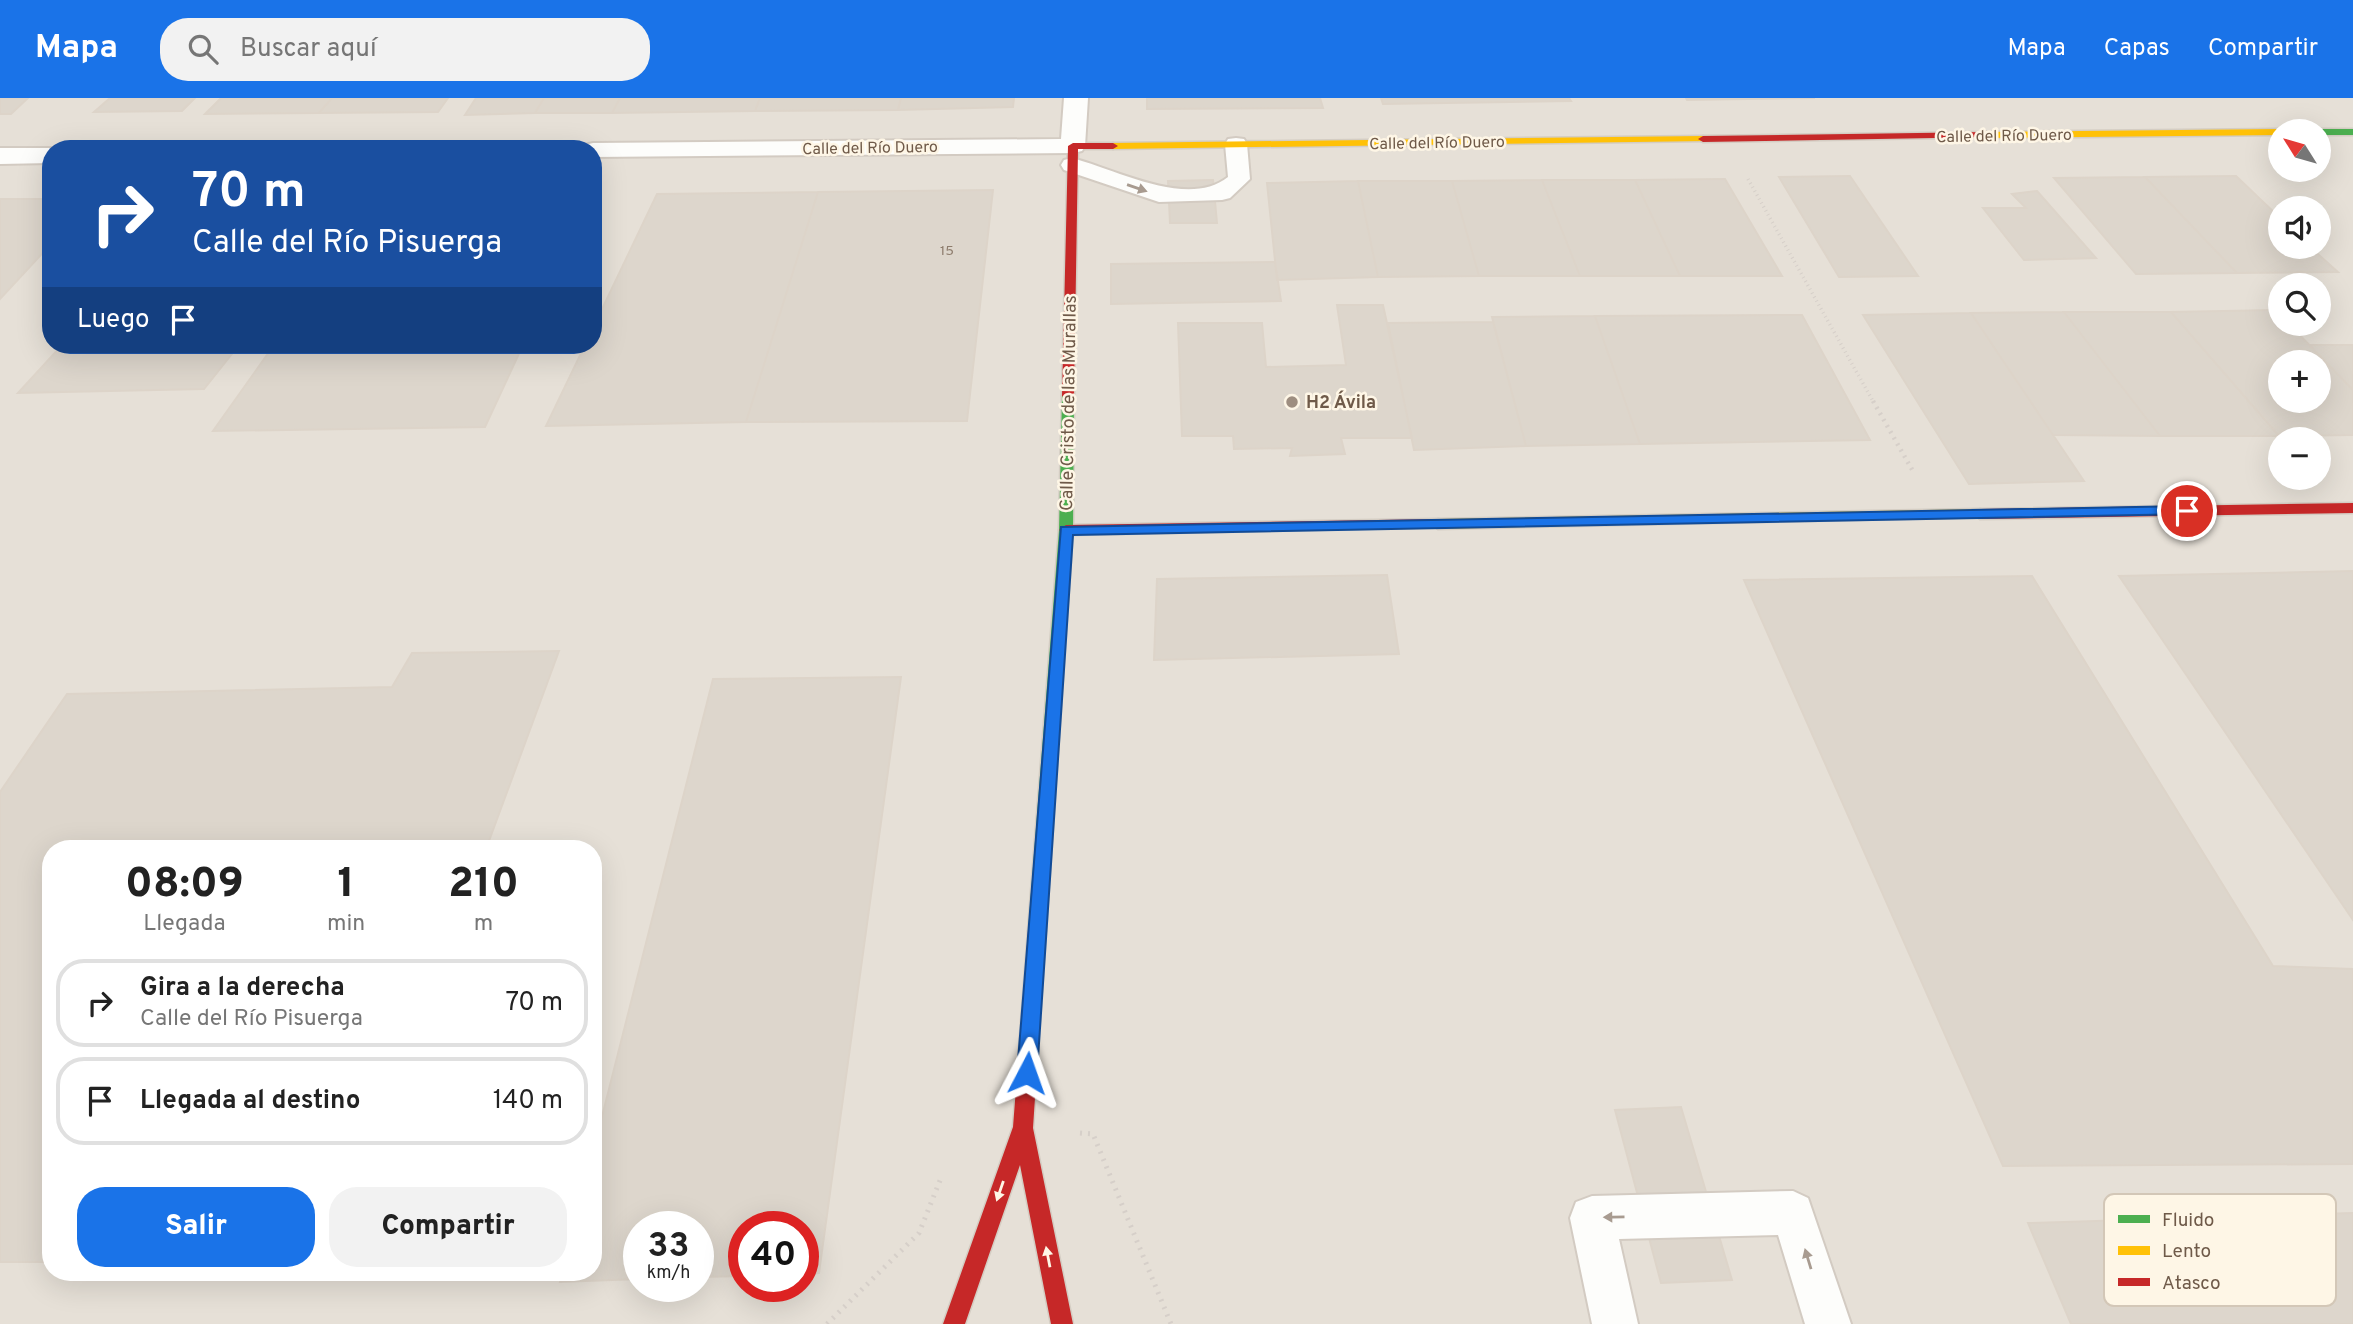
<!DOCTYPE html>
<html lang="es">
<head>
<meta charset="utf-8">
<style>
	body { margin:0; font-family:Overpass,sans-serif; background:#f2f2f2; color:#222; height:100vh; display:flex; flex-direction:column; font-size:26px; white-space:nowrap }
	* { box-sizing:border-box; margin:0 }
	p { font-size:23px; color:#767676 }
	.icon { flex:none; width:38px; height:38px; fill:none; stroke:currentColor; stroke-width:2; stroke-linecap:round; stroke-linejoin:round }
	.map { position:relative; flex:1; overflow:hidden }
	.details { position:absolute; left:42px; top:742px; width:560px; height:441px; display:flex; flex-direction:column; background:#fff; border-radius:28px; box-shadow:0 7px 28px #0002 }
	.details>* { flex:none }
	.banner { position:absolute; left:42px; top:42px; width:560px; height:214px; border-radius:28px; box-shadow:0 7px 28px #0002; background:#1a4fa0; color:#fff; overflow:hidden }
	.needle { width:46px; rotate:307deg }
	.fabs { position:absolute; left:2268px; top:21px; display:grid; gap:14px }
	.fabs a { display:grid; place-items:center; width:63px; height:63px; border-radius:50%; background:#fff; box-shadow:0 7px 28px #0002; font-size:35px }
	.speed { position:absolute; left:623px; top:1113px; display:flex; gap:14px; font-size:35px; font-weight:700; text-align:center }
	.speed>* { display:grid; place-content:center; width:91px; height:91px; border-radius:50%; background:#fff; box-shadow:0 7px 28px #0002; line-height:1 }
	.speed small { font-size:18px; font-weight:400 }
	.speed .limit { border:10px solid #d22; background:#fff; color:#111 }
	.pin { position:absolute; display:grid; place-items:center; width:60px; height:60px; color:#fff; margin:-30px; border:4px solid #fff; border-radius:50%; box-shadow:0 2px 7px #0007 }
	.me { position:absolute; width:77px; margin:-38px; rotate:4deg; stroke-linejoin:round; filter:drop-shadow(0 0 5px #0008) }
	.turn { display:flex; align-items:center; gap:24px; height:147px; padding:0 35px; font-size:32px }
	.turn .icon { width:91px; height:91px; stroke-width:2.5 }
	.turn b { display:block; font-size:49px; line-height:60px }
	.then { display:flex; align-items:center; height:66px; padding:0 35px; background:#0003; gap:14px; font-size:26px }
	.eta { display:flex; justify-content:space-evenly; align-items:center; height:119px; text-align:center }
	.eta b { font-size:42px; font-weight:800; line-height:49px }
	.cta { display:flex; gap:14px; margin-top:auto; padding:14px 35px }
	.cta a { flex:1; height:80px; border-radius:28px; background:#1a73e8; color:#fff; font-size:28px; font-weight:800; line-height:80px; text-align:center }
	.cta a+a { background:#f2f2f2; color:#222 }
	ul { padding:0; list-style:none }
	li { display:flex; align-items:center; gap:21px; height:88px; margin:0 14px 10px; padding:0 21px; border:4px solid #e0e0e0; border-radius:28px }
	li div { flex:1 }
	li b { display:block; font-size:26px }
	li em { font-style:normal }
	header { display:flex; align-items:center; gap:42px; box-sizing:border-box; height:98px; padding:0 35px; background:#1a73e8; color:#fff }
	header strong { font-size:33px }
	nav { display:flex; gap:38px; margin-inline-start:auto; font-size:24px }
	.search { width:490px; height:63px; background:#f2f2f2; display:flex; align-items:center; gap:18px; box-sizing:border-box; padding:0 24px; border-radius:28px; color:#767676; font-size:26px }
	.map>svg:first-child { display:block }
</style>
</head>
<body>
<header>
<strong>Mapa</strong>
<div class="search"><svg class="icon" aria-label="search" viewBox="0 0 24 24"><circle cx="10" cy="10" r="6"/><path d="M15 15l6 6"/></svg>Buscar aquí</div>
<nav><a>Mapa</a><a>Capas</a><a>Compartir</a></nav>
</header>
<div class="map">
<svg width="2353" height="1226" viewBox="0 0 2353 1226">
	<rect width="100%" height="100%" fill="#f4f0e6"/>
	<path fill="#e6e0d7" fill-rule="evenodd" d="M0,0H2353V1226H0ZM2280,33H2319V72H2280ZM51,51H593V247H51ZM2280,110H2319V149H2280ZM2280,187H2319V226H2280ZM2280,264H2319V303H2280ZM2280,341H2319V380H2280ZM51,751H593V1174H51ZM639,1129H698V1188H639ZM744,1129H803V1188H744Z"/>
	<path fill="#ddd6cc" stroke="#ddd4c9" stroke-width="2" fill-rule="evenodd" d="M0,0H28L11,16H0Z
		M110,0H195L182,13L94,14Z
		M221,0H332L319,15L205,16Z
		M332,0H448L438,14L319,15Z
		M476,0H544L535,15L465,17Z
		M544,0H620L612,15H535Z
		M620,0H760L755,13L612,15Z
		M760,0H901L898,12L755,13Z
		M901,0H1014L1013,9L898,12Z
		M1147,0H1320L1323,10L1147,11Z
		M1381,0H1569L1571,3L1383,6Z
		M1686,0H1815L1687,2Z
		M1850,78L1918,178L1839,179L1779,79Z
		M2236,78L2280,120V149H2310L2338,174L2237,175L2145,79Z
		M2145,79L2237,175L2136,176L2054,80Z
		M1725,81L1782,178H1680L1635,82Z
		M1213,82L1217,125H1170L1168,83Z
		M1542,82L1580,178H1479L1452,83Z
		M1542,82H1635L1680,178H1580Z
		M1358,83L1378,179L1277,182L1267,85Z
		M1358,83H1452L1479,178L1378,179Z
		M993,92L967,323L746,324L818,94Z
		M2037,93L2096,160L2024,162L1983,110H2026L2012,96Z
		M818,94L746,324L546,328L585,247H593V230L657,96Z
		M0,101H51V146L0,201Z
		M1275,164L1281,203L1111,206V166Z
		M1337,207H1383L1412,340H1341L1345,356L1290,358L1292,350L1234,351L1233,338H1182L1178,225H1262L1266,269L1346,267Z
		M2277,212L2280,216V226H2289L2353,292V337L2279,338L2171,214ZM2280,264H2319V303H2280Z
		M2064,214H2171L2279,338H2160Z
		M2064,214L2160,338L2053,337L1971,215Z
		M1971,215L2053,337L2084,383L1969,386L1863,217Z
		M1802,217L1870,342L1640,346L1595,218Z
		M1595,218L1640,346L1526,348L1492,219Z
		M1493,224L1526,348L1414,352L1388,225Z
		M62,247H239L204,291L18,295Z
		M274,247H523L485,329L213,333Z
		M2309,247H2353V292Z
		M2353,473V822L2119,478Z
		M1387,477L1399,556L1154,562L1157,481Z
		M2032,478L2273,868L2353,871V1066L2003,1068L1744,482Z
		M559,553L486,751H407L409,746L220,751H51V1164H0V694L67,596L392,589L412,555Z
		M901,579L819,1175L803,1176V1129H744V1178L698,1179V1129H639V1181L560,1184L563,1174H593V1054L713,581Z
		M1681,1009L1732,1182L1661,1185L1615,1012Z
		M2353,1115V1226H2071L2028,1125Z"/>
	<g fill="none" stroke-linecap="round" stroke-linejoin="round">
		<defs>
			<path id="lane" d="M1236,40L1244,41L1247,46L1250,81L1230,100L1222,102L1159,104L1064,72L1061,67L1064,62L1072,60C1115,71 1188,111 1228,79L1225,46L1228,41Z
				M1793,1093L1808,1100L1851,1226H1805L1778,1137L1619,1141L1638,1226H1592L1570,1120L1576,1104L1592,1098Z"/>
			<path id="street" d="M1064,0H1088L1085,48L1082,53L1073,55L593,59V51H581L584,47L593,45L1061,41Z
				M0,50H51L56,51H51V65L0,66Z"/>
			<path id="fast" d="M2319,31H2353V37H2319V33H2315Z
				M1068,294L1074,298L1073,432L1046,833L1043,839L1037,841L1031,839L1028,833L1059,432L1062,298Z"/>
			<path id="slow" d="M2280,31L2284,33H2280V37L1987,40L1982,37L1987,34Z
				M1703,38L1708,41L1707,43L1113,51L1108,48L1113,45Z
				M1980,411L1985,413L1987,416L1985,419L1438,431L1431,426L1438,421Z"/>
			<path id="jam" d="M1987,34L1992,37L1991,39L1703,44L1698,41L1703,38Z
				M1073,45H1113L1118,48L1113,51H1078L1074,298L1068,302L1062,298L1068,48Z
				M2353,405V415L1980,421L1973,416L1980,411Z
				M1438,421L1443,423L1445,426L1443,429L1066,437L1059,432L1066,427Z
				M1037,825L1043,827L1046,833L1033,1030L1073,1226H1051L1020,1067L965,1226H943L1013,1029L1028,833L1031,827Z"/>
		</defs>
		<use href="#lane" stroke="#d3cbc2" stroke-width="4"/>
		<use href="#street" stroke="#d3cbc2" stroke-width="4"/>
		<use href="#fast" stroke="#d4cdc3" stroke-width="3"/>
		<use href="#slow" stroke="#d4cdc3" stroke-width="3"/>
		<use href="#jam" stroke="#d4cdc3" stroke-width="3"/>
		<path stroke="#d6cfc9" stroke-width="3.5" stroke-dasharray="1 3.5" stroke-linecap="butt" d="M1748,81L1874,305"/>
		<path stroke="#d6cfc9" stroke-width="4.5" stroke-dasharray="2 5" stroke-linecap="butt" d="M1873,303L1914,375"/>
		<path stroke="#d6cfc9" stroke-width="5" stroke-dasharray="2 6" stroke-linecap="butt" d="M1080,1035L1093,1036L1171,1226
			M827,1226L919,1135L941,1080"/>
		<use href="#lane" fill="#fdfdfb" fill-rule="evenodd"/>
		<use href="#street" fill="#fdfdfb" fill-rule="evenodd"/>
		<use href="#fast" fill="#4caf50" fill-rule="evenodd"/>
		<use href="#slow" fill="#ffc107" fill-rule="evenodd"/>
		<use href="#jam" fill="#c62828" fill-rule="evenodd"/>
	</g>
	<defs><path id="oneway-solid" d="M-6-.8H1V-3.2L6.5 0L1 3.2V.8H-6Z" transform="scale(1.75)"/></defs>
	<g fill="#a89b90">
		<use href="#oneway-solid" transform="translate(1137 90) rotate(19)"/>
		<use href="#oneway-solid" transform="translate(1614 1119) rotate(179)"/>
		<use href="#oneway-solid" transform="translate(1808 1161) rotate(-107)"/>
	</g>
	<g fill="#fef6e6">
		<use href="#oneway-solid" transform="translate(1000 1093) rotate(109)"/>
		<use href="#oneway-solid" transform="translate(1048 1159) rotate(-101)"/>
	</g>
	<path fill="#1a73e8" stroke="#114b97" stroke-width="2" d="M2187,408L2194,413L2192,416L1073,437L1037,975L1034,981L1027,984L1020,981L1017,975L1061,429Z"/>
	<circle fill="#9e8e80" stroke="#fef6e6" stroke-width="2.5" cx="1292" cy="304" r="7"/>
	<g text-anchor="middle" stroke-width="5" stroke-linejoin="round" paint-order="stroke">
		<g font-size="14" fill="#8d7c6c">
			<text x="947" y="157">15</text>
		</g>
		<g font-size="16" fill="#6f5a49" stroke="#fef6e6">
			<text transform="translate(2004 37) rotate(-1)" y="6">Calle del Río Duero</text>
			<text transform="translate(1437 44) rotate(-1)" y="6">Calle del Río Duero</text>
			<text transform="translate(870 49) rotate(-1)" y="6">Calle del Río Duero</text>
		</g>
		<g font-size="18" font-weight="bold" fill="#6f5a49" stroke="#fef6e6" text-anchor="start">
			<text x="1306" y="310">H2 Ávila</text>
		</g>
		<g font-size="18" fill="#6f5a49" stroke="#fef6e6">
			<text transform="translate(1068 305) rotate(-89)" y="6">Calle Cristo de las Murallas</text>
		</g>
	</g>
	<rect x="2104" y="1096" width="232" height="112" rx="10" fill="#fef6e6" stroke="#d3c7b7" stroke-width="2"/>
	<rect x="2118" y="1117" width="32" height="8" fill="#4caf50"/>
	<rect x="2118" y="1148" width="32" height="9" fill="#ffc107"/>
	<rect x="2118" y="1180" width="32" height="8" fill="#c62828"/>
	<g font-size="19" fill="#6f5a49">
		<text x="2162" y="1128">Fluido</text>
		<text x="2162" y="1159">Lento</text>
		<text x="2162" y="1191">Atasco</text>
	</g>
</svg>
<div class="fabs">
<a><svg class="needle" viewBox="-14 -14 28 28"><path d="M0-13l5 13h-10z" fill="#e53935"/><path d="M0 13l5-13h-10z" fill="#767676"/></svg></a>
<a><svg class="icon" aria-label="sound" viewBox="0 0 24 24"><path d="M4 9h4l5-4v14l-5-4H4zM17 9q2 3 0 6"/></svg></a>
<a><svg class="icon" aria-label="search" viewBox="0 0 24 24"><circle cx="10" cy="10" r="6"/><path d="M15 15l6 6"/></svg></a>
<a>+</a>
<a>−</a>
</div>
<div class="speed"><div>33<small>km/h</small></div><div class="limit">40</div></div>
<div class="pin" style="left:2187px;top:413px;background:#d93025"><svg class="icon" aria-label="arrive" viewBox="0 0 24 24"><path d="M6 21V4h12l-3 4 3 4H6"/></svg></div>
<svg class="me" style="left:1027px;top:975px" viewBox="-20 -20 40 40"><path d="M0-17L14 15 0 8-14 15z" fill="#1a73e8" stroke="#fff" stroke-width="4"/></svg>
<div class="banner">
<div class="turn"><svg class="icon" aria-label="right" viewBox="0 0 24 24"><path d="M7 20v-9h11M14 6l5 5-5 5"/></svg><div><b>70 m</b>Calle del Río Pisuerga</div></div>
<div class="then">Luego<svg class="icon" aria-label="arrive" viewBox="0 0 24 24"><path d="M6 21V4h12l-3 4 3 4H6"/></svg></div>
</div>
<section class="details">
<div class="eta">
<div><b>08:09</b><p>Llegada</p></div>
<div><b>1</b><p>min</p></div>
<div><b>210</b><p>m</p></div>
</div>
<ul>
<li><svg class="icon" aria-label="right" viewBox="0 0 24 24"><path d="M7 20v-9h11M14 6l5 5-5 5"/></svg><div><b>Gira a la derecha</b><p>Calle del Río Pisuerga</p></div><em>70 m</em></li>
<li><svg class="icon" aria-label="arrive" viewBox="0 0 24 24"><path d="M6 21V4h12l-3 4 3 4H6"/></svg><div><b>Llegada al destino</b></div><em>140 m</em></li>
</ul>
<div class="cta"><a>Salir</a><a>Compartir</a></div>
</section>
</div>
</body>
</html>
